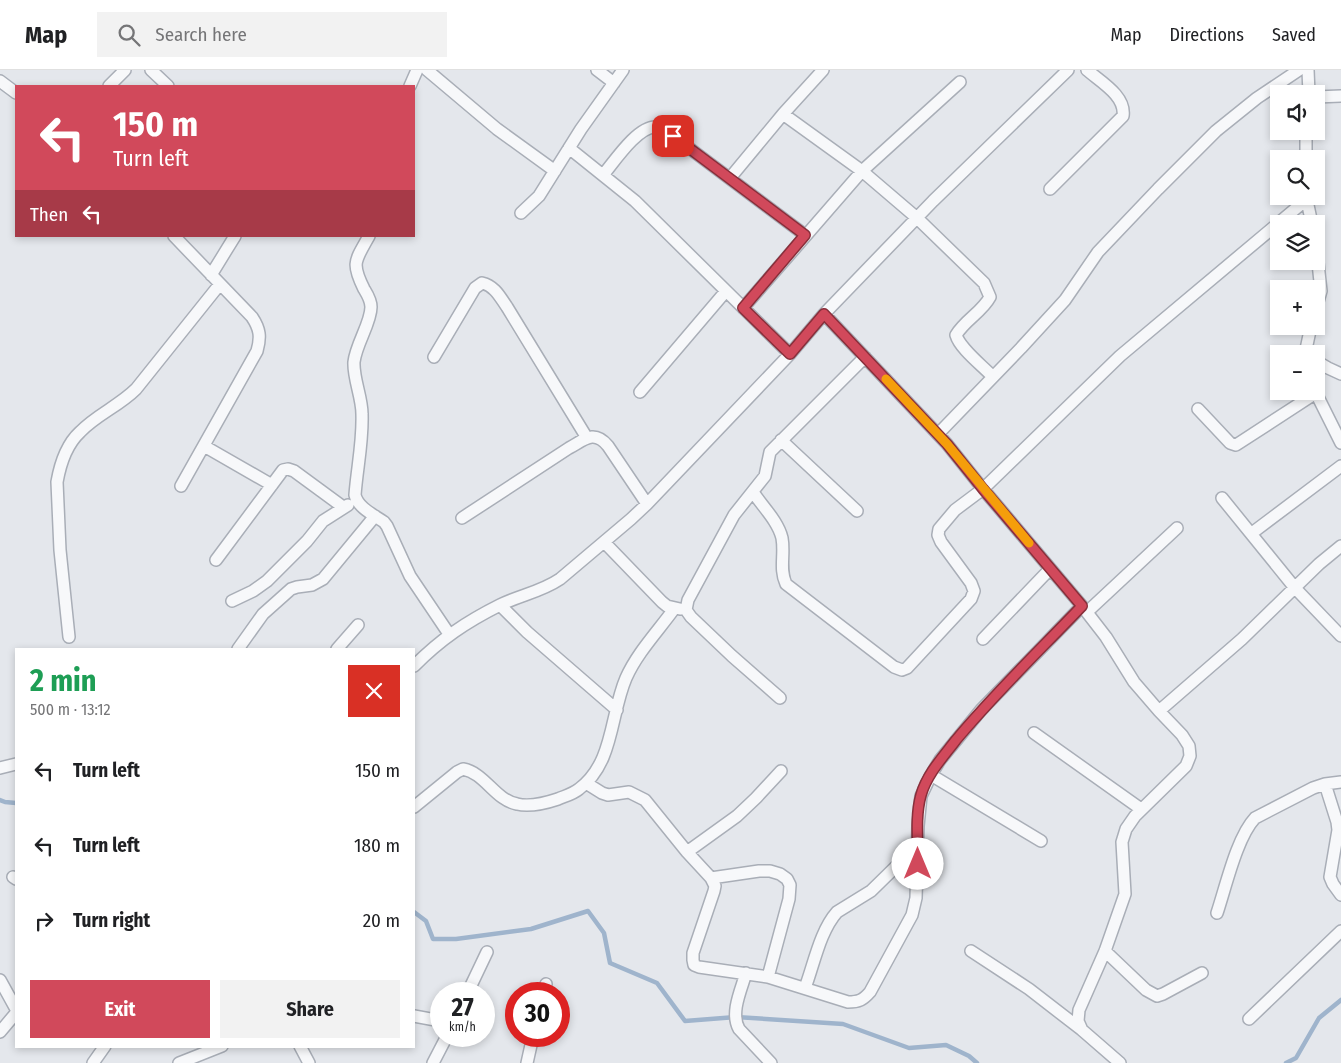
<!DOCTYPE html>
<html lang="en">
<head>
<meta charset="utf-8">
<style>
	body { margin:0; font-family:"Fira Sans Condensed",sans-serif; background:#f2f2f2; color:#202124; height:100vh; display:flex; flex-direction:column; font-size:19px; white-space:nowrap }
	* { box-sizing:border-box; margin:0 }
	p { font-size:16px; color:#757577 }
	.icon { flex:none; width:28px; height:28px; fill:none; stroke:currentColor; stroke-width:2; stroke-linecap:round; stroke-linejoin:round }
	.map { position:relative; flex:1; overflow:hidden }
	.side { position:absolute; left:15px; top:578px; width:400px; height:400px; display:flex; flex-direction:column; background:#fff; border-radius:0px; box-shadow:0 2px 8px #0003 }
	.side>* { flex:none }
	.guide { position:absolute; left:15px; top:15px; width:400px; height:152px; border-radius:0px; box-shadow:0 2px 8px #0003; background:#d1495b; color:#fff; overflow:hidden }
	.fabs { position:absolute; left:1270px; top:15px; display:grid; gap:10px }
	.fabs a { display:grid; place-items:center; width:55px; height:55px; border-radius:0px; background:#fff; box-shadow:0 2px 8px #0003; font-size:25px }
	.speed { position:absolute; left:430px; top:912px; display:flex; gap:10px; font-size:25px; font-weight:700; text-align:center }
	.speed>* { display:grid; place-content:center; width:65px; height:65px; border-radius:50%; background:#fff; box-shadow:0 2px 8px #0003; line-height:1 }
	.speed small { font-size:12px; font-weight:400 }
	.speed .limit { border:8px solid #d22; background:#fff; color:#111 }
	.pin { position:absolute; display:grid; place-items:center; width:42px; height:42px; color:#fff; margin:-21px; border-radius:10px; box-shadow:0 2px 8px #0006 }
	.me { position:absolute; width:55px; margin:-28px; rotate:0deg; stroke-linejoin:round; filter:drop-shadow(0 0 4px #0008) }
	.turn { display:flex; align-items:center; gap:18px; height:105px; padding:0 15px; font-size:22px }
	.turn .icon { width:65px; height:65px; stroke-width:2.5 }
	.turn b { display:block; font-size:35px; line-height:42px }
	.then { display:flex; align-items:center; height:48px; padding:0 15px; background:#0003; gap:10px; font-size:19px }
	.round { display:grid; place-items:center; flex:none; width:52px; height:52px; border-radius:0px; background:#f2f2f2 }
	.summary { display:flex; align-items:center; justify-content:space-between; height:85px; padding:0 15px }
	h1 { font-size:30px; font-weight:700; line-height:38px; color:#1e9e55 }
	.action { display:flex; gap:10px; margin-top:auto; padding:10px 15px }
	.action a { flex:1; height:58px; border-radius:0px; background:#d1495b; color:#fff; font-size:20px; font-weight:700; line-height:58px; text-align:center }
	.action a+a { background:#f2f2f2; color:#202124 }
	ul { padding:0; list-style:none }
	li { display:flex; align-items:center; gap:15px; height:75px; padding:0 15px }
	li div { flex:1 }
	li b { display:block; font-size:19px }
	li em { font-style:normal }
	header { display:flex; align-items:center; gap:30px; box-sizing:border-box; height:70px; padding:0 25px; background:#fff; border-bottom:1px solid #e0e0e0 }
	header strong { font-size:24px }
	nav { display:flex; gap:28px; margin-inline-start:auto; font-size:18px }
	.search { width:350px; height:45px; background:#f2f2f2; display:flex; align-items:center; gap:12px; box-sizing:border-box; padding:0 18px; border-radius:0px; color:#757577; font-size:19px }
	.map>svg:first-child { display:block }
</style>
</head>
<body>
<header>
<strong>Map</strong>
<div class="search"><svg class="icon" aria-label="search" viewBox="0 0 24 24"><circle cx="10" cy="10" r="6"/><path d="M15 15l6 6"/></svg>Search here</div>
<nav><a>Map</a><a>Directions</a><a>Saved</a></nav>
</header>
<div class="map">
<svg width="1341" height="993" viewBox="0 0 1341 993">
	<rect width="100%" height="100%" fill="#e4e7ec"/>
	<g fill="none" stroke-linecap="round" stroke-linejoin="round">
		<path stroke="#9fb4cc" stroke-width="4.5" d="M0,730L5,732L16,733
			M414,842L426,851L433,869H456L531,859L588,841L604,863L610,893L657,913L685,951L736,947L843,954L909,978L946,975L969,986L977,993
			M1286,993L1296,988L1319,948L1341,930"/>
		<defs>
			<path id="street" d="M151,0L168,16
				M427,0L497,59L555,101
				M597,0L614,13
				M1308,0L1309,24
				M0,11L16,23
				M109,16L125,0
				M410,16L417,0
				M1316,27L1341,26
				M783,44L862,101L917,148L984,213L990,227C982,242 965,250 956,265C960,279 983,296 993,307
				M1306,61V89
				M569,78L635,131L790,284
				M603,105C614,92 637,57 655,57C661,57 668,62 673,66L805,165
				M730,108L783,44L823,0
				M1050,119L1123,46C1126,26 1101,12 1087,0
				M1306,126L1312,154
				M521,143L539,126L581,59L623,0
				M174,166L252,247C260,259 261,267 257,281L181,416
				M369,166C355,191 351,193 364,219C367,224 371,230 371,237C371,253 356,274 354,292C353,308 362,327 362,344C363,372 357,398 355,425C358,438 374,445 384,452L387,456L410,506L449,564
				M1316,174L1321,221L1316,239
				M211,205L235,166
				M743,238L862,101L960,12
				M824,244L947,374L983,419L1082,536L1106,567L1134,612L1159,641L1182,665L1189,676L1190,686L1186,696L1135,746L1126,759L1122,772L1125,824L1105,881L1079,940L1078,951L1082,960
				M1305,284L1311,256
				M434,287L475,218L482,213C495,216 500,227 507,237L587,368
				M1316,291L1328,298L1341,304
				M1315,321L1341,373
				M640,322L726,221
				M1198,339L1230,373L1236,375L1316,323
				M938,364L1021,278L1065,230L1098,182L1158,119L1216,61L1257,28L1299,0
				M781,370L857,441
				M204,376L272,415
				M753,422C762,436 778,451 782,468C785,484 779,499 786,514L894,597L902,600L907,598L971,529L974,521L971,513L941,472L938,465L939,459L955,440L983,419L1120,286L1306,130
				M1222,428L1295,518L1341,566
				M462,448L569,378C584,370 594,359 608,376L647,434
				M1252,463L1341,396
				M604,472L662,532L667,536L680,539
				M216,490L283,400L288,399L294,401L343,437
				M232,531L253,521L267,511L307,471L323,451L348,435
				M500,535L527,562L617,640
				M1087,542L1177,458
				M69,567L60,480L57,412C60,395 67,374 80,362C96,345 119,336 136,319L220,214
				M983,569L1050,499
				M238,579L263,544L291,519L297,517L312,515L323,509L375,446
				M337,579L358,555
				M414,596C441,569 466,552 500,535C520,525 541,522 560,509L631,449L647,434L790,284L824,244L933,131L1068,0
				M780,628L732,586L691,547L686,540L688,530L734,445L765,406L770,382L865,287
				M1159,641L1242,569L1319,494L1341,476
				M1034,663L1141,739
				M0,698L16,694
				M931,705L1041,771
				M586,713L602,723L608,725L629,722L645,730L687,782L711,808L715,816L714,821L693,883V890L694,895L699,897L768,907L848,932C859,932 863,930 870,922L912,845L916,828L918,756L921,726L931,705L940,690L981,640L1082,536
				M1325,714L1337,752L1338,760L1330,807L1333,814L1341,825
				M414,737L457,702L463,699C485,703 495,730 517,734C529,737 546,733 558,729C565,726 573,724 579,719C614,693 610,645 626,608C637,583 658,561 674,539
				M687,782L737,746L756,728L781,701
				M13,807L16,809
				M711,808L759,801H770L780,804L787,809L790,815L789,829L768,907
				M1217,843C1226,816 1237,767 1255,748L1313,718L1325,714L1341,712
				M971,881L1029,919L1082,960L1120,993
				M1105,881L1146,920L1157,926L1163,924L1202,903
				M746,903C741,920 730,943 739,959L771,993
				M0,910L16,939
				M805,918C814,894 820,861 837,842L871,821L918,775
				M467,924L487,882
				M544,924L546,914
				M414,946L441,951
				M1249,949L1341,861
				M0,962L16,943
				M300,976L309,993
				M93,993L105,976
				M179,993L222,976
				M433,993L447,966
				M527,993L533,966"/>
		</defs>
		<use href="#street" stroke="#a9aeb7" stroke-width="14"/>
		<use href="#street" stroke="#f7f8fa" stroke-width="11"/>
	</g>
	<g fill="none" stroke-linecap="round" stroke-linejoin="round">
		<defs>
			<path id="route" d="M673,66L805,165L743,238L790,284L824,244L947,374L983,419L1082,536C1040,580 995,623 956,670C943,687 927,704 921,725C915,746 918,772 918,794"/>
		</defs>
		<use href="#route" stroke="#882f3b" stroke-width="12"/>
		<use href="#route" stroke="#d1495b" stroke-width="9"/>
		<path stroke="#f59e0b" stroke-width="9" d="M886,309L947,374L1029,473"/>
	</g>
</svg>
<div class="fabs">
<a><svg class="icon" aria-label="sound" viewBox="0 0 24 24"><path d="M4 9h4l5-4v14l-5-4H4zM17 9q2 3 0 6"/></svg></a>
<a><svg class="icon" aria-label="search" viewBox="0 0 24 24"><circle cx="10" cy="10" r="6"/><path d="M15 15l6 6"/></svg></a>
<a><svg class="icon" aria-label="layers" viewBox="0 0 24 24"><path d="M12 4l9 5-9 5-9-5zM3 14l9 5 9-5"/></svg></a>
<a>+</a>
<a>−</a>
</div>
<div class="speed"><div>27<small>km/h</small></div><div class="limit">30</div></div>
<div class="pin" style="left:673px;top:66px;background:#d93025"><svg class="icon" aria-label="arrive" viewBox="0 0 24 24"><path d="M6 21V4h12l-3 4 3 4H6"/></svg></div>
<svg class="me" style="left:918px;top:794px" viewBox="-20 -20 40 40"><circle r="19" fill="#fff"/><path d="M0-13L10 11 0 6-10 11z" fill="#d1495b"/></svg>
<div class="guide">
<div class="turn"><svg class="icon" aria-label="left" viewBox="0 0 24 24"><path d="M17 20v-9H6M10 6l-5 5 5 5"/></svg><div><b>150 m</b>Turn left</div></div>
<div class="then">Then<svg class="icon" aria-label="left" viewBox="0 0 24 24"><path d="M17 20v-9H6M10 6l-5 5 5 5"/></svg></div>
</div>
<section class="side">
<div class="summary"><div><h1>2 min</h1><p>500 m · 13:12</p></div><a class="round" style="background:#d93025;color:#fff"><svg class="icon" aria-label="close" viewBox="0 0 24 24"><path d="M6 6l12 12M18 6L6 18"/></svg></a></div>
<ul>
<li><svg class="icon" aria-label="left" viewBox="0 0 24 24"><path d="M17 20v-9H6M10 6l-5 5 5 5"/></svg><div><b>Turn left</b></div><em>150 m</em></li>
<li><svg class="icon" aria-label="left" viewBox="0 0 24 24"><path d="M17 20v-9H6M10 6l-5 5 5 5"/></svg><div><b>Turn left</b></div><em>180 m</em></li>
<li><svg class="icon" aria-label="right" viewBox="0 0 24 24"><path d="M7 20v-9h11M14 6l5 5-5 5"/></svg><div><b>Turn right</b></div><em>20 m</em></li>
</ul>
<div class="action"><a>Exit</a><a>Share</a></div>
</section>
</div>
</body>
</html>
